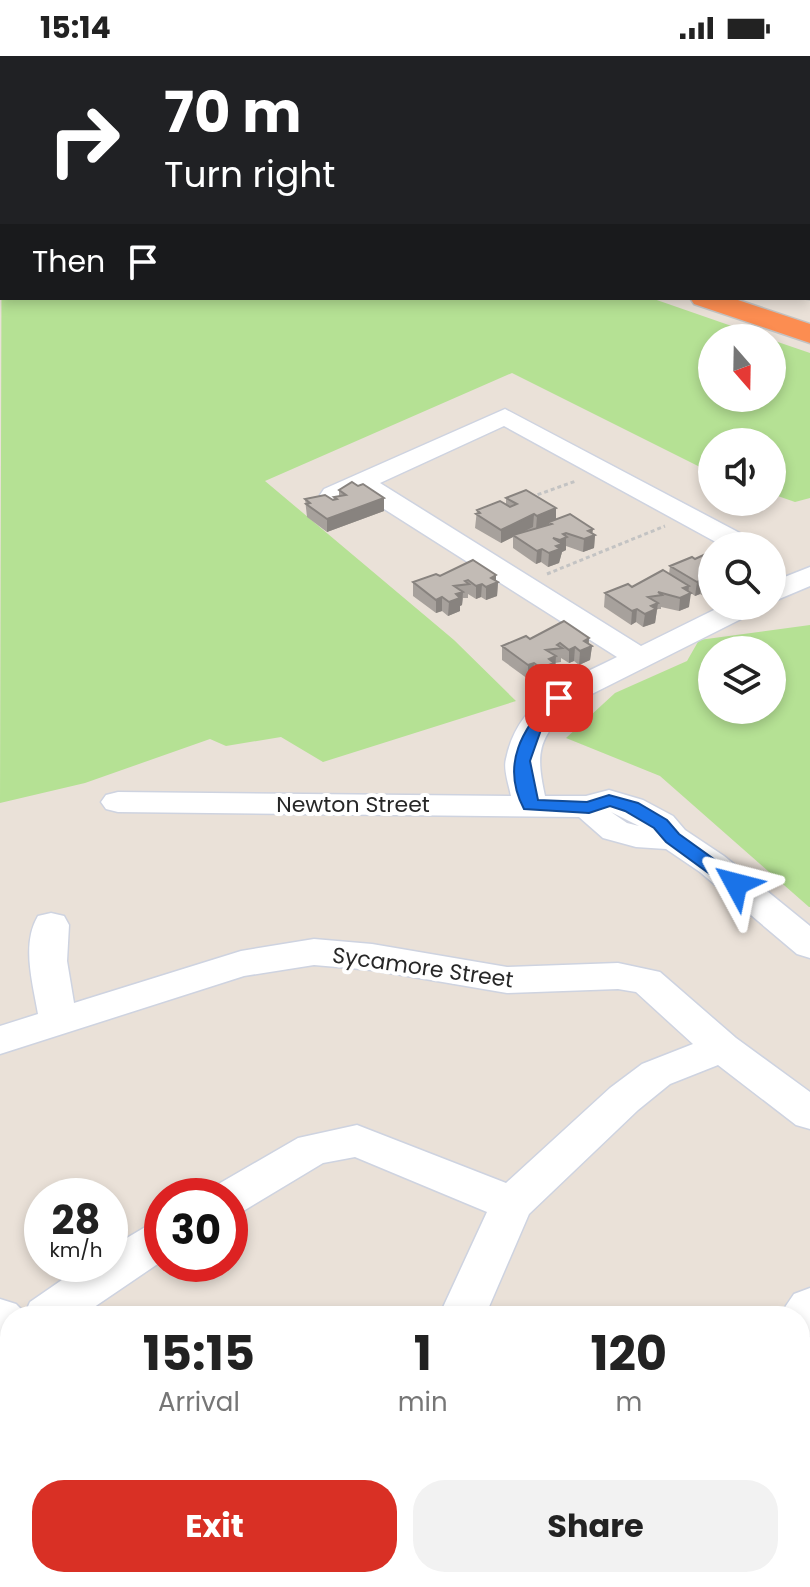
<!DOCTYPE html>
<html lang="en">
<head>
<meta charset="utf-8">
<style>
	body { margin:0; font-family:Poppins,sans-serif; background:#f2f2f2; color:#222; height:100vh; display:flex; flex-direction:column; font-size:30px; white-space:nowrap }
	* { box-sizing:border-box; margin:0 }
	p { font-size:26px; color:#767676 }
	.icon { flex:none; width:44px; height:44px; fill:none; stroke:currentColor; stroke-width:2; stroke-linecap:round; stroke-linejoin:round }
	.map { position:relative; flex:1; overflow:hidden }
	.side { position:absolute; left:0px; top:1250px; width:810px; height:282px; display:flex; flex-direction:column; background:#fff; border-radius:32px 32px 0 0; box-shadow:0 4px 12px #0003 }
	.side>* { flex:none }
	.guide { position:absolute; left:0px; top:0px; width:810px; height:244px; box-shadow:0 4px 12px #0003; background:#202124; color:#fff; overflow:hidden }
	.needle { width:52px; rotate:160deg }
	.controls { position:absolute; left:698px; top:268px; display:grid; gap:16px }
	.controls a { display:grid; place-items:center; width:88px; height:88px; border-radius:50%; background:#fff; box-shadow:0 4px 12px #0003; font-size:40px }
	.speed { position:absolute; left:24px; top:1122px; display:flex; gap:16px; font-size:40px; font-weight:700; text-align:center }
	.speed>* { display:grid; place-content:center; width:104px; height:104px; border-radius:50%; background:#fff; box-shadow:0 4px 12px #0003; line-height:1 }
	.speed small { font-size:20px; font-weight:400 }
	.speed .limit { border:12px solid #d22; background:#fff; color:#111 }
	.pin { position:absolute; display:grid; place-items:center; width:68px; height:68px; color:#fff; margin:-34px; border-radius:16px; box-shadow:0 4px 12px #0006 }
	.me { position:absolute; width:88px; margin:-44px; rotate:308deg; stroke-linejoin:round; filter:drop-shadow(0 0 6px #0008) }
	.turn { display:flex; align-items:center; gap:28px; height:168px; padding:0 32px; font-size:36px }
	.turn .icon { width:104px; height:104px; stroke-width:2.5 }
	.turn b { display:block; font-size:56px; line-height:68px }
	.then { display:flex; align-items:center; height:76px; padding:0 32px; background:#0003; gap:16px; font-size:30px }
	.eta { display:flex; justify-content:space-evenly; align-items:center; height:136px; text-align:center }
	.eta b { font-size:48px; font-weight:700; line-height:56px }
	.action { display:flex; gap:16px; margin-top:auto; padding:16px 32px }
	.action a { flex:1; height:92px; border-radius:32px; background:#d93025; color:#fff; font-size:32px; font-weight:700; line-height:92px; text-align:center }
	.action a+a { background:#f2f2f2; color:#222 }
	.status { display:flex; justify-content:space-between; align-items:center; height:56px; padding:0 40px; background:#fff; direction:ltr }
	.status svg { height:22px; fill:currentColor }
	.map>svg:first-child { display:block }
</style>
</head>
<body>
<div class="status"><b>15:14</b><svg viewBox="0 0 49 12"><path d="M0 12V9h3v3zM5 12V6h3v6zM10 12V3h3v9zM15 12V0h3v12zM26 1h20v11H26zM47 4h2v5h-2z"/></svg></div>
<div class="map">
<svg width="810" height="1531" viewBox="0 0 810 1531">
	<rect width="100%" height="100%" fill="#eae1d8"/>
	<path fill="#b5e194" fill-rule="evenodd" d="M2,50V242H651L766,282H712V342H772V284L810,297V442L795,446L772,438V386H712V417L512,317L265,425L454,584L516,645L323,706L281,681L226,690L210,683L85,727L0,747Z
		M810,569V851H809L660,720L566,682L615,637L687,605L699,584ZM712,594H772V654H712Z"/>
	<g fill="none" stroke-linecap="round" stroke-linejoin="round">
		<defs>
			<path id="minor" d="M108,0H129L130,2H109Z
				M169,0H200L168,2Z
				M323,0H340L341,2H324Z
				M740,0H759L760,2H741Z
				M0,18H2V28H0Z
				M808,24H810V35H808Z
				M808,185H810V198H808Z
				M505,353L753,484L757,490H723L504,370L380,427L641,590L722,550H759L755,556L570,649C539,684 535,694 545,740H586L609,734L643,744L673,760L685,774L724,800L810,870V902L797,898L700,816L666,793L636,791L603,782L579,761L118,756L106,753L101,746L106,739L118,736L511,740C509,729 503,713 506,703C518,643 569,625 617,601L359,437L333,447L324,445L320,439L324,433ZM611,756L639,770L627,767Z
				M810,511V530L772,546V526Z
				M51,857L64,860L69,869L67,905L74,947L241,895L314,883L372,888L507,911L618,907L660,916L736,982L810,1036V1073L796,1069L718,1009L670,1028L638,1054L529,1158L485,1260H439L487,1156L355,1101L323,1107L245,1154L230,1159V1140H210L215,1130L298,1082L357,1069L506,1127L610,1032L642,1008L693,988L636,936L618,933L507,937L372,914L314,909L244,920L0,998V970L38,958C33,928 21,888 38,860Z
				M162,1165V1205L81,1260H10V1291L0,1288V1243L16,1248L25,1257L30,1246L85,1208H110V1192L147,1170Z
				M810,1232V1280L800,1283V1260H779L794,1238Z
				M800,1300L810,1303V1345L800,1341Z
				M800,1363L810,1367V1411L800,1407Z
				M139,1522H243L239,1531H143Z
				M712,1522H764V1531H712Z"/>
			<path id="highway" d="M0,0H11L12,2H2V8Z
				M46,0H71L72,2H47Z
				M808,227H810V243L802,242H808Z
				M690,242H732L810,268V287L694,248Z"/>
		</defs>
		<use href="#minor" stroke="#ced3e0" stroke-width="3"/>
		<use href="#highway" stroke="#c3c3c3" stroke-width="3"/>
		<path stroke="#c3c3c3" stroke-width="3" stroke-dasharray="4 3" stroke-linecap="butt" d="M531,441L576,425
			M547,518L665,470"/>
		<use href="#minor" fill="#fff" fill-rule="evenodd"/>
		<use href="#highway" fill="#fc8d51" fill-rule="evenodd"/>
	</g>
	<path fill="#a7a19c" d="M358,430L384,442V455L327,476L307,461L305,443L333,444L334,441L339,440V434Z
		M506,442L592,477L595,479L594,492L583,496L566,490V494L562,496L559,507L548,511L541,506L536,508L513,492V481L501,487L475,472L477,454L506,449Z
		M712,495V541L708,542L700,538L695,540L688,535L689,551L679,555L661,551V553H657L655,567L643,571L636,566L631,569L604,551L605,537L632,531L669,518L670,510L695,503Z
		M496,519V525L498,526L497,540L486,544L481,541L476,543L468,538V542H463L462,549L460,550V555L448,560L442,555L436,557L413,540V526L440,520Z
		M589,582V588L592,590L590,604L579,609L574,605L569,607L561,602V606L555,607L553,621L540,626L533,621L528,623L502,604V590L530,583Z"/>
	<path fill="#88837f" d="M462,0H485V2H445Z
		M528,0H589L576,2H528Z
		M810,123V138L808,139V124Z
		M384,442V455L327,476V463Z
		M556,452V465L549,466V468L536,473L537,460Z
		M534,458L533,471L515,480L513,479V481L501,487V474Z
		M593,473L592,480L595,479L594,492L583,496L584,483L588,475Z
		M566,477V494L562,496L559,507L548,511L549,497L556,490L560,489V484L563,478Z
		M542,493L541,506L536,508L537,495Z
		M496,519V527L498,526L497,540L486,544V531L491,522Z
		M702,524L700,538L695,540L697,526Z
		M482,528L481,541L476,543V530Z
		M712,528V541L708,542L710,529Z
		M689,530L688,539L691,537L689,551L679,555L680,542L683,532Z
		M463,536L462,549L460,550V555L448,560L449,546L456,538Z
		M442,541V555L436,557V544Z
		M658,547L655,567L643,571L645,558L651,550Z
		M637,553L636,566L631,569L632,555Z
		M589,582L588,591L592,590L590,604L579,609L580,595L584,585Z
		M575,591L574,605L569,607V594Z
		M556,600L555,614L553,615V621L540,626L541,612L549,603Z
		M534,607L533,621L528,623V609Z"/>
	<path fill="#c2bbb5" stroke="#88837f" stroke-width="2" d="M364,0H462L445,2H348Z
		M808,32H810V123L808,124Z
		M808,155H810V175L808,174Z
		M352,426L358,430L363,428L384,442L327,463L306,448L310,447L305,443L325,439L333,444L337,443L334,441L346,439L339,434Z
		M526,434L556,452L537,460L534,458L501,474L476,458L480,457L477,454L500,445L510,451L517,448L506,442Z
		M570,458L593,473L588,475L595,479L584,483L566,477L563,478L567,481L560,484L553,482L562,488L556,490L560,493L549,497L542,493L537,495L513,479L552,468L549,466Z
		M712,495V528L710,529L702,524L697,526L670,510L692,501L695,503Z
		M473,504L496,519L491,522L498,526L486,531L482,528L476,530L468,524L465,525L469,528L454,530L463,536L456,538L460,542L449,546L442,541L436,544L413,526L436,518L440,520Z
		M663,514L689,530L683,532L691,537L680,542L658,536L662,539L648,541L658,547L651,550L656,553L645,558L637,553L632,555L605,537L628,528L632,531Z
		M564,565L589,582L584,585L592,590L580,595L575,591L569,594L560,587L557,589L562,592L546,594L556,600L549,603L554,607L541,612L534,607L528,609L502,590L526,580L530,583Z"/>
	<path fill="#1a73e8" stroke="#114b97" stroke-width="2" d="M559,637L567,642L542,671L530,705L538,744L587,746L609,739L638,747L667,764L679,778L743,824L745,828L743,832H729L666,786L654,772L625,755L610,750L589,757L524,753C500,708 523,673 553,638Z"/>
	<g text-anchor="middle" stroke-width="8" stroke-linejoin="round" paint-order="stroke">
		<g font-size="22" fill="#272727" stroke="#fff">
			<text x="353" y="756">Newton Street</text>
			<text transform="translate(423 911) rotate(8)" y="8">Sycamore Street</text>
		</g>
	</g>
</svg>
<div class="controls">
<a><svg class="needle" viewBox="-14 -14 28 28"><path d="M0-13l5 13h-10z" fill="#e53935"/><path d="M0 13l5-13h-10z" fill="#767676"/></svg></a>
<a><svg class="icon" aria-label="sound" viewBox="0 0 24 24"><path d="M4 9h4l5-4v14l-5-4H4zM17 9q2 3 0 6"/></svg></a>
<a><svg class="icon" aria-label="search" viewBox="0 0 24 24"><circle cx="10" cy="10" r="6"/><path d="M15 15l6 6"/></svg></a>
<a><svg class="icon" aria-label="layers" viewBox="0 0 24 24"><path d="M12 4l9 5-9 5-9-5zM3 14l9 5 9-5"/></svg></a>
</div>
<div class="speed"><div>28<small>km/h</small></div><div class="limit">30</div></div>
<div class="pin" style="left:559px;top:642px;background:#d93025"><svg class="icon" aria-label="arrive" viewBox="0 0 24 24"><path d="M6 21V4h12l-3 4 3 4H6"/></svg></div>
<svg class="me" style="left:736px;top:828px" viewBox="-20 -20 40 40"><path d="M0-17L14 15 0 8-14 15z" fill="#1a73e8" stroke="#fff" stroke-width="4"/></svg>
<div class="guide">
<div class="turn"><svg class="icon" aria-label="right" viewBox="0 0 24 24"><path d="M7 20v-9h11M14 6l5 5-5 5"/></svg><div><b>70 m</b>Turn right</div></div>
<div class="then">Then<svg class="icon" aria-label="arrive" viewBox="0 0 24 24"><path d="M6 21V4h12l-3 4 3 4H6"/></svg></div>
</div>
<section class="side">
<div class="eta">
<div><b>15:15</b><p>Arrival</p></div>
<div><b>1</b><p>min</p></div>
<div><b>120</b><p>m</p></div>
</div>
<div class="action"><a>Exit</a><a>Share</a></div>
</section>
</div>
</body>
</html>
